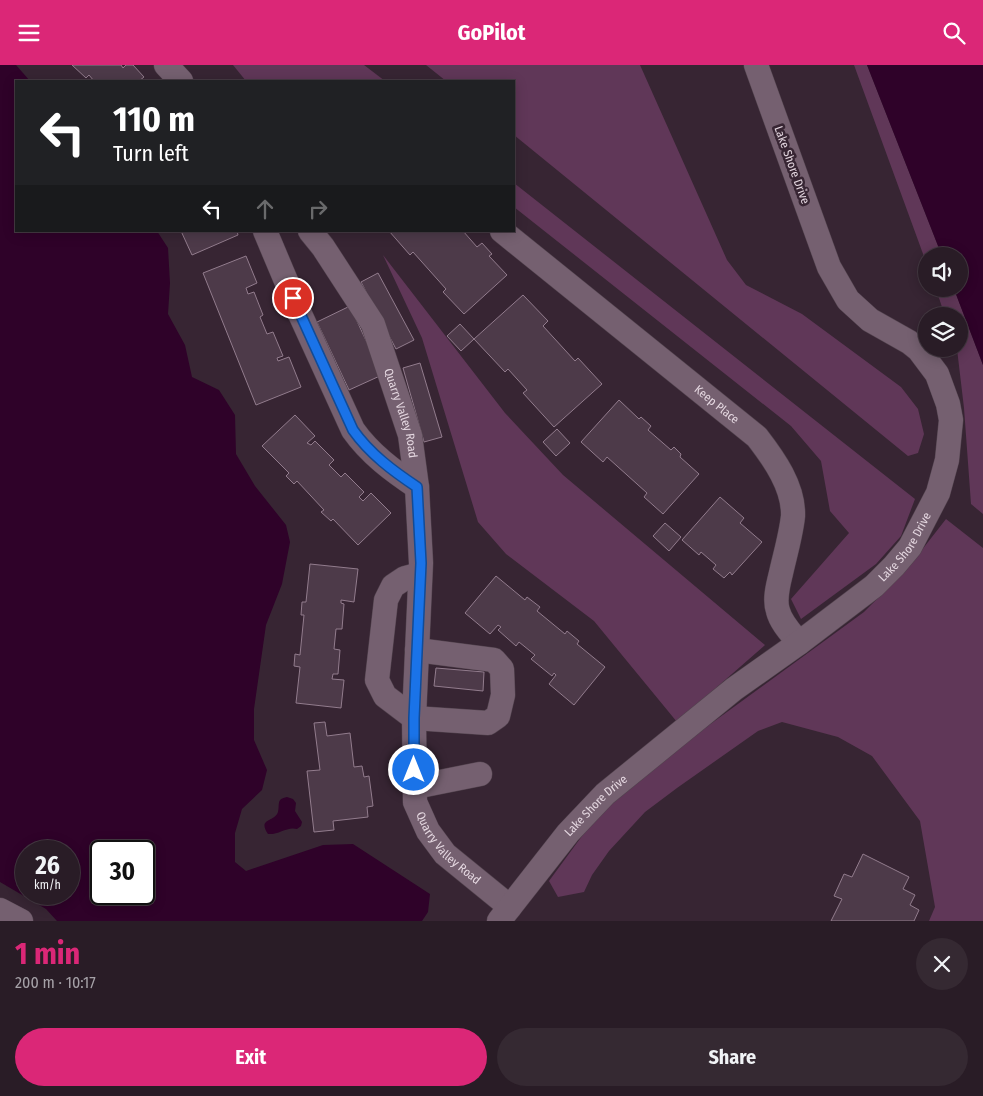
<!DOCTYPE html>
<html lang="en">
<head>
<meta charset="utf-8">
<style>
	body { margin:0; font-family:"Fira Sans Condensed",sans-serif; background:#352932; color:#f1f3f6; height:100vh; display:flex; flex-direction:column; font-size:19px; white-space:nowrap }
	* { box-sizing:border-box; margin:0 }
	p { font-size:16px; color:#a5a1a7 }
	.icon { flex:none; width:28px; height:28px; fill:none; stroke:currentColor; stroke-width:2; stroke-linecap:round; stroke-linejoin:round }
	.map { position:relative; height:856px; overflow:hidden }
	.drawer { display:flex; flex-direction:column; background:#291c26; flex:1 }
	.drawer>* { flex:none }
	.banner { position:absolute; left:15px; top:15px; width:500px; height:152px; border-radius:0px; box-shadow:0 2px 12px #0003,0 0 0 1px #453a43; background:#202124; color:#fff; overflow:hidden }
	.fabs { position:absolute; left:918px; top:182px; display:grid; gap:10px }
	.fabs a { display:grid; place-items:center; width:50px; height:50px; border-radius:50%; background:#291c26; box-shadow:0 2px 12px #0003,0 0 0 1px #453a43; font-size:25px }
	.speed { position:absolute; left:15px; top:775px; display:flex; gap:10px; font-size:25px; font-weight:700; text-align:center }
	.speed>* { display:grid; place-content:center; width:65px; height:65px; border-radius:50%; background:#291c26; box-shadow:0 2px 12px #0003,0 0 0 1px #453a43; line-height:1 }
	.speed small { font-size:12px; font-weight:400 }
	.speed .limit { border:2px solid #111; border-radius:8px; background:#fff; color:#111 }
	.pin { position:absolute; display:grid; place-items:center; width:42px; height:42px; color:#fff; margin:-21px; border:2px solid #fff; border-radius:50%; box-shadow:0 1px 5px #0007 }
	.me { position:absolute; width:55px; margin:-28px; rotate:0deg; stroke-linejoin:round; filter:drop-shadow(0 0 4px #0008) }
	.turn { display:flex; align-items:center; gap:18px; height:105px; padding:0 15px; font-size:22px }
	.turn .icon { width:65px; height:65px; stroke-width:2.5 }
	.turn b { display:block; font-size:35px; line-height:42px }
	.lanes { display:flex; align-items:center; height:48px; padding:0 15px; background:#0003; justify-content:center; gap:25px; direction:ltr }
	.lanes .off { opacity:.35 }
	.round { display:grid; place-items:center; flex:none; width:52px; height:52px; border-radius:26px; background:#352932 }
	.summary { display:flex; align-items:center; justify-content:space-between; height:85px; padding:0 15px }
	h1 { font-size:30px; font-weight:700; line-height:38px; color:#db2777 }
	.cta { display:flex; gap:10px; margin-top:auto; padding:10px 15px }
	.cta a { flex:1; height:58px; border-radius:30px; background:#db2777; color:#fff; font-size:20px; font-weight:700; line-height:58px; text-align:center }
	.cta a+a { background:#352932; color:#f1f3f6 }
	header { display:flex; justify-content:space-between; align-items:center; height:65px; padding:0 15px; background:#db2777; color:#fff; font-size:22px; font-weight:700 }
	.map>svg:first-child { display:block }
</style>
</head>
<body>
<header><svg class="icon" aria-label="menu" viewBox="0 0 24 24"><path d="M4 6h16M4 12h16M4 18h16"/></svg>GoPilot<svg class="icon" aria-label="search" viewBox="0 0 24 24"><circle cx="10" cy="10" r="6"/><path d="M15 15l6 6"/></svg></header>
<div class="map">
<svg width="983" height="856" viewBox="0 0 983 856">
	<rect width="100%" height="100%" fill="#372533"/>
	<path fill="#603758" d="M233,0H364L385,16H246Z
		M426,0H640L727,195L746,220L802,249L901,322L918,344L924,369L918,388L908,391L514,70V16H446Z
		M854,0H867L942,191H926V197Z
		M514,118L915,434L901,471L876,499L801,554L791,534L849,468L830,446L821,396L791,361L514,142Z
		M383,190L505,348L563,410L765,580L677,657L594,556L506,489L478,457L422,273Z
		M936,224H954L983,300V449L971,439L964,343L957,284H959V251H945Z
		M946,454L983,483V856H929L935,842L920,756L872,691L838,672L782,657L758,666L677,723L645,747L609,786L592,810L584,827L558,832L549,816L593,756L613,734L694,671L864,547L907,504Z"/>
	<path fill="#2f0229" fill-rule="evenodd" d="M0,0H16L30,16H16V166H157L168,183L170,218L168,249L185,280L192,312L219,325L235,350L236,389L255,421L286,460L290,477L282,519L266,560L254,644V675L267,705L262,725L242,744L235,768V797L246,806L323,780L353,779L430,829L428,847L422,856H57L46,844L0,817ZM26,786H69V829H26ZM101,786H144V829H101Z
		M867,0H983V300L954,224H959V191H942Z
		M287,732L293,734L296,738L295,746L302,757L301,761L297,764C287,761 279,770 268,769C257,753 275,757 278,747C280,739 276,734 287,732Z"/>
	<path fill="#4d3a49" stroke="#927c8d" d="M72,0H121L123,3L126,0H133L144,12L139,16H94L89,10L86,13Z
		M181,166H237L238,170L192,190Z
		M389,166H463L477,182L482,178L492,189L489,191L507,210L464,249L443,227L446,224L413,187L410,190Z
		M246,191L257,218L246,223L248,229L254,227L263,250L260,252L267,269L273,267L283,291L277,293L278,296L289,292L301,322L256,340L203,208Z
		M378,208L414,275L396,284L361,217Z
		M523,230L548,256L543,261L575,296L578,293L602,319L554,362L523,328L527,325L508,304L505,307L474,274Z
		M350,241L382,310L349,325L317,257Z
		M460,259L474,274L461,286L447,271Z
		M420,298L442,372L424,377L403,303Z
		M619,335L639,354L641,352L651,361L648,365L671,385L674,382L681,389L680,392L699,409L663,449L644,432L647,428L607,392L603,397L581,377Z
		M295,350L315,371L307,378L311,380L315,376L334,395L329,400L341,412L345,408L364,427L359,432L363,436L371,428L391,448L358,480L333,454L331,456L321,447L324,445L297,416L294,419L286,411L289,408L262,381Z
		M557,364L570,378L556,391L543,377Z
		M720,432L744,453L740,458L762,477L732,510L730,507L724,513L713,504L716,500L701,487L699,490L682,475Z
		M665,458L681,472L669,486L653,471Z
		M310,499L358,504L354,537L341,535V538L344,539L342,564H336L334,584L340,585L338,609H333L332,614L344,615L341,643L296,638L300,602L294,601L295,589L300,590L304,550H301L302,537H306Z
		M496,511L525,535L527,532L540,542L537,546L565,569L567,566L579,576L577,579L605,602L574,640L549,619L556,610L554,608L552,611L531,594L535,590L519,577L516,581L498,565L501,562L498,560L490,569L465,548Z
		M436,603L484,607L483,626L434,621Z
		M325,657L327,671L350,668L354,702L362,701L364,712L369,711L373,741L367,742L368,752L333,756L334,765L314,767L307,706L320,705L314,658Z
		M863,789L909,812L903,824L915,830L910,840L919,845L914,856H831L842,834L834,831L844,809L852,812Z"/>
	<g fill="none" stroke-linecap="round" stroke-linejoin="round">
		<defs>
			<g id="minor">
				<path d="M166,0L181,16"/>
				<path d="M265,166L300,249L353,365C370,389 393,406 417,422"/>
				<path id="s1" d="M310,166L323,182L373,259L410,370L417,422L421,498L414,653L415,737L428,766L445,789L510,842"/>
				<path id="s2" d="M502,166L757,372C774,394 794,422 793,451C791,470 785,490 781,508C778,520 774,535 778,546C781,558 792,569 799,578"/>
				<path d="M417,585L494,595L502,604L503,630L498,651L488,658L414,653L385,631L377,615L386,535L393,521L405,513L420,509"/>
				<path d="M415,722L480,709"/>
				<path d="M0,845L21,856"/>
				<path id="s3" d="M499,856L568,768L605,729L734,624L799,578L874,521L894,501L910,482L938,428L947,395L951,355L948,339L937,309L919,285L909,277L870,255L848,235L829,202L756,0"/>
			</g>
		</defs>
		<use href="#minor" stroke="#52434e" stroke-width="25"/>
		<use href="#minor" stroke="#756070" stroke-width="24"/>
	</g>
	<g fill="none" stroke-linecap="round" stroke-linejoin="round">
		<defs>
			<path id="route" d="M293,233L353,365C370,389 393,406 417,422L421,498L414,653V705"/>
		</defs>
		<use href="#route" stroke="#114b97" stroke-width="12"/>
		<use href="#route" stroke="#1a73e8" stroke-width="9"/>
	</g>
	<g text-anchor="middle" stroke-width="5" stroke-linejoin="round" paint-order="stroke">
		<g font-size="12" fill="#e5d8e1" stroke="#372533">
			<text transform="translate(792 100) rotate(70)" y="4">Lake Shore Drive</text>
			<text dy="4" stroke="none"><textPath href="#s2" startOffset="276">Keep Place</textPath></text>
			<text dy="4" stroke="none"><textPath href="#s1" startOffset="206">Quarry Valley Road</textPath></text>
			<text dy="4" stroke="none"><textPath href="#s3" startOffset="556">Lake Shore Drive</textPath></text>
			<text dy="4" stroke="none"><textPath href="#s3" startOffset="151">Lake Shore Drive</textPath></text>
			<text dy="4" stroke="none"><textPath href="#s1" startOffset="655">Quarry Valley Road</textPath></text>
		</g>
	</g>
</svg>
<div class="fabs">
<a><svg class="icon" aria-label="sound" viewBox="0 0 24 24"><path d="M4 9h4l5-4v14l-5-4H4zM17 9q2 3 0 6"/></svg></a>
<a><svg class="icon" aria-label="layers" viewBox="0 0 24 24"><path d="M12 4l9 5-9 5-9-5zM3 14l9 5 9-5"/></svg></a>
</div>
<div class="speed"><div>26<small>km/h</small></div><div class="limit">30</div></div>
<div class="pin" style="left:293px;top:233px;background:#d93025"><svg class="icon" aria-label="arrive" viewBox="0 0 24 24"><path d="M6 21V4h12l-3 4 3 4H6"/></svg></div>
<svg class="me" style="left:414px;top:705px" viewBox="-20 -20 40 40"><circle r="17" fill="#1a73e8" stroke="#fff" stroke-width="3"/><path d="M0-11L8 9 0 5-8 9z" fill="#fff"/></svg>
<div class="banner">
<div class="turn"><svg class="icon" aria-label="left" viewBox="0 0 24 24"><path d="M17 20v-9H6M10 6l-5 5 5 5"/></svg><div><b>110 m</b>Turn left</div></div>
<div class="lanes"><svg class="icon" aria-label="left" viewBox="0 0 24 24"><path d="M17 20v-9H6M10 6l-5 5 5 5"/></svg><svg class="icon off" aria-label="ahead" viewBox="0 0 24 24"><path d="M12 20V5M6 11l6-6 6 6"/></svg><svg class="icon off" aria-label="right" viewBox="0 0 24 24"><path d="M7 20v-9h11M14 6l5 5-5 5"/></svg></div>
</div>
</div>
<section class="drawer">
<div class="summary"><div><h1>1 min</h1><p>200 m · 10:17</p></div><a class="round"><svg class="icon" aria-label="close" viewBox="0 0 24 24"><path d="M6 6l12 12M18 6L6 18"/></svg></a></div>
<div class="cta"><a>Exit</a><a>Share</a></div>
</section>
</body>
</html>
